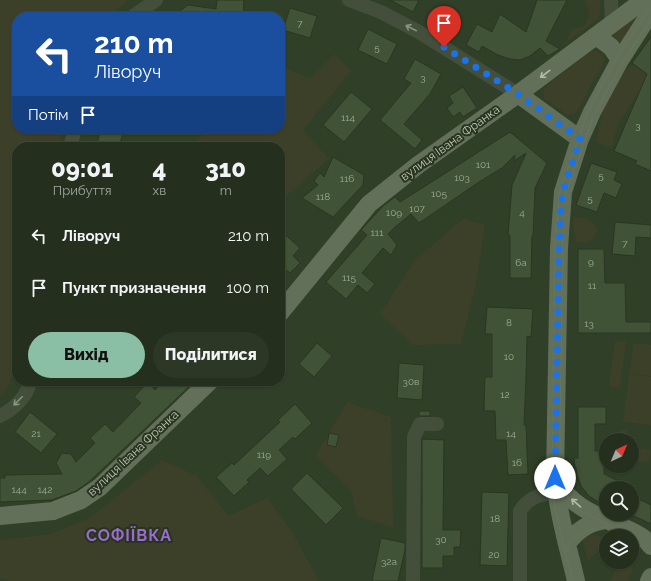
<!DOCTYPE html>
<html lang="uk">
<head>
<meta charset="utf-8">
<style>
	body { margin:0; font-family:Raleway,sans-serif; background:#2c3726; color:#f1f3f6; height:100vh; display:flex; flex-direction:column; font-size:15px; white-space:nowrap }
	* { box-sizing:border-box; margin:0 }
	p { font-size:13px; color:#a3a9a4 }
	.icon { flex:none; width:22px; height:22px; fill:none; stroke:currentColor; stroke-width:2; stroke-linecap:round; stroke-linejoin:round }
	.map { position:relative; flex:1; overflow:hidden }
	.side { position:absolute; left:12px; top:142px; width:273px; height:244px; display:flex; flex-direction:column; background:#242f1d; border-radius:16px; box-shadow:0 1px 3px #0004,0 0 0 1px #414a3b }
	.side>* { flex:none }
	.hud { position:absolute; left:12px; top:12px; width:273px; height:122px; border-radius:16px; box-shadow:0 1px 3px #0004,0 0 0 1px #414a3b; background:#1a4fa0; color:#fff; overflow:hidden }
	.needle { width:26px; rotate:44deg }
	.buttons { position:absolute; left:599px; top:433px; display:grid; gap:8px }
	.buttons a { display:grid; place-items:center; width:40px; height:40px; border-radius:50%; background:#242f1d; box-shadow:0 1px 3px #0004,0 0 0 1px #414a3b; font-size:20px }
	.pin { position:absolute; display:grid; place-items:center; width:34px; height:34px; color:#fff; margin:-41px -17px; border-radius:50% 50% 50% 0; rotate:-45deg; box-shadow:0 0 4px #0007 }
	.pin .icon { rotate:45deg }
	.me { position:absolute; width:44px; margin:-22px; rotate:0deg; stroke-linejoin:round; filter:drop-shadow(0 0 3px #0008) }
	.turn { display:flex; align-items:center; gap:14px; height:84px; padding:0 16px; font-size:18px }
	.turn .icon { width:52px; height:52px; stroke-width:2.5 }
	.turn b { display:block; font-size:28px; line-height:34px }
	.then { display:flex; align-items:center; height:38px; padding:0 16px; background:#0003; gap:8px; font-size:15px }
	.eta { display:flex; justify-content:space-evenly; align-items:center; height:68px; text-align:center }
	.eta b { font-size:24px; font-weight:800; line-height:28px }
	.button { display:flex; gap:8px; margin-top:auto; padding:8px 16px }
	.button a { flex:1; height:46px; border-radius:24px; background:#8abfa5; color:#111; font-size:16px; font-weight:800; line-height:46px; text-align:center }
	.button a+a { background:#2c3726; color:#f1f3f6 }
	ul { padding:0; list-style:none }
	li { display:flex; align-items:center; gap:12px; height:52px; padding:0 16px }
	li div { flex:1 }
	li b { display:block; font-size:15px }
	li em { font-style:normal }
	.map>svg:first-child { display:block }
</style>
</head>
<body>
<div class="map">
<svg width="651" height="581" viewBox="0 0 651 581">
	<rect width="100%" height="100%" fill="#303f27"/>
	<path fill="#3d4029" d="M0,0H128L109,17H17V129H64L58,147H17V363L8,387L0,395Z
		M585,0H600V12L598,19L565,44L572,29C575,28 579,29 582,27C591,21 590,8 585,0Z
		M646,8L620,48L608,37Z
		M596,50L603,56L605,60L576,113L571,115H567L545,99L543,92L546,86L592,51Z
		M335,54L351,71L303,130L329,159L280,201V147H189L205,133L206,129H280V66L310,79Z
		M631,65L642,68L649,79C641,87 620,119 616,130C615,135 614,141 613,146H606L596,142C600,120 607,95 620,77C622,72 627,69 631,65Z
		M575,217C585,217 591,220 597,229L593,238L586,243L576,241L572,221Z
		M463,219L485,225L477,278L461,344L413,345L380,314L415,260Z
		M615,341H626L620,388L609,386Z
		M633,343L651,345V376L630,373Z
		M629,374L651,377V425L623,422Z
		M347,402L391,417L393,527L357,516L351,491L316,455Z
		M619,430H627L626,440H618Z
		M637,448L651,450L649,462L636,461Z
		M162,460L197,476L228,516L267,498L292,532L319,581H9L0,578V540L51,534L90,518Z
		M593,535L603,537L601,552L595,553L588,561L582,538Z
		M632,559L635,561L628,581H610L617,567L614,562H632Z"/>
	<path fill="#415336" stroke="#2a3622" d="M217,0H244L243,17H172L188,5L216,9Z
		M390,0H419L413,12Z
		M537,0H567L546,41L560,49L548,56L540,48L530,56L520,60L510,59L498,55L482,46L479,52L466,45L477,24L492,32L500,14L526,32Z
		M290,8L317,16L310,38L283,30Z
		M368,29L397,44L387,64L358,50Z
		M651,37V171L635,164L637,161L614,151L647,74L632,63Z
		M415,59L441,74L430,94L404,124L422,140L415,149L380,120L411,83L404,79Z
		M463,87L477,108L463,117L460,112L453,117L447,108L453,103L449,96Z
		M351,92L372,109L344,142L323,125Z
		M101,129H124L119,147H96Z
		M510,132L547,163L535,188L533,236H532L531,278H510V235H508L512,185L526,153L514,161L515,155L502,168L479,182L419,223L411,214L394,228L388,234L397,245L391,255L383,248L362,273L375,284L367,293L358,285L346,299L326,282L367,235L361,230L383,206L395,197L400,202Z
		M333,157L364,175L363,185L333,217L302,198L318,185L314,181L320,173L324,177Z
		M591,163L617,172L614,180L622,184L616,198L604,193L597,212L576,205Z
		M615,222L651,225V238L636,237L635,256L612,254Z
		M280,230L300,248L293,256L300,263L290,273L285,269L280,274Z
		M578,249H604L605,283H625L626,322H651V333H578Z
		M487,307L533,309L531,337L527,336L526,378L524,425H526L528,474L508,475L506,440H496L495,411H484L485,377H492V334H485Z
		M317,343L332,356L314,377L299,364Z
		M399,363L424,365L422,400L397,398Z
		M163,381H195L90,481L76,491L52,500L0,502V478H5V475L62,474L56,463L62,453L71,454L76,462L95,443L90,438L105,424L113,432L141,403L134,397L148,382L155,390Z
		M295,404L312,423L295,439L293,437L279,450L287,459L268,476L260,468L247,480L249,482L234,496L216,477L232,463L234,465L280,422L278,420Z
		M578,407H606V424H595V451H604V474L632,488H606V507L589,496L581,486L577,475L576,468L575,467L574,458H578Z
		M419,411H430V416H419Z
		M30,412L57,434L41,453L15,432Z
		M329,433L339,435L336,447L327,445Z
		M422,439L444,440L443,530H461L460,547H454V556H443V568H422Z
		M307,473L343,508L326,525L291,489Z
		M482,492L509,493L507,566L480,565Z
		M632,496L651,505V524L632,515Z
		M381,538L405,543V550L398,581H372Z"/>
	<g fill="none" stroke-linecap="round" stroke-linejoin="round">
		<path stroke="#434f3b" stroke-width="14" d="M349,0L381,12L419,32L518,94
			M611,0L612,24
			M132,17L156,0
			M70,147L75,129
			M0,416C13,410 28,396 30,381
			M413,581L414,437L420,424H437
			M520,581V511C529,497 541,493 557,494"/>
		<path stroke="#626f59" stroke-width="18" d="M596,36L611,47L620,60
			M518,94L580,139
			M280,313L369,204L418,165L518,94L644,0
			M556,478C567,505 597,516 623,527C633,532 644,536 651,546
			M0,516L53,511L81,500L100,487L210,381
			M567,544C576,531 590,522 605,520
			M576,581C568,547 558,513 555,478L559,248L563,192L580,139L592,112L620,60L651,12
			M649,581L651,577"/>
		<path stroke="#67765d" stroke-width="1" d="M564,203L566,193L593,118L622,63L651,20
			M563,217L560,422V479L565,493L571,503L581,511L630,536
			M632,537L645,547L651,555
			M566,554C571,534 590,526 609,528
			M573,581L563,544L552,494L555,247L560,191L587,114L617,57L651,6"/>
	</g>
	<defs><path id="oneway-shaft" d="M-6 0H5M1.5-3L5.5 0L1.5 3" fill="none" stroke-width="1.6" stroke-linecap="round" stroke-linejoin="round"/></defs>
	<g stroke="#87937f">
		<use href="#oneway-shaft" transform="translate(411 28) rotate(-153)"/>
		<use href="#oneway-shaft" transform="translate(18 401) rotate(135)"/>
	</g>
	<g stroke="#b0bca9">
		<use href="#oneway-shaft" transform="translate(545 74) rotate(143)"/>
		<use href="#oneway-shaft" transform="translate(576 503) rotate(-139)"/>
	</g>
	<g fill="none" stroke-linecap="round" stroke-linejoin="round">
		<path stroke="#1a73e8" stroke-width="7" stroke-dasharray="0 12.6" d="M444,47L518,94L580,139L563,192L561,207L559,248L555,478"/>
	</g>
	<g text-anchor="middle" stroke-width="4" stroke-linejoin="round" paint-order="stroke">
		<g font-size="10" fill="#9eab96">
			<text x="300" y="27">7</text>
			<text x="377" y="51">5</text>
			<text x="423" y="81">3</text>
			<text x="348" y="121">114</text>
			<text x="638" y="129">3</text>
			<text x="483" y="168">101</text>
			<text x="601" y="179">5</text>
			<text x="462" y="181">103</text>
			<text x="347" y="182">116</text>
			<text x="439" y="197">105</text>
			<text x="323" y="200">118</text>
			<text x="590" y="202">5</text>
			<text x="417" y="212">107</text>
			<text x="394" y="216">109</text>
			<text x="522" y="216">4</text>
			<text x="377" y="236">111</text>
			<text x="625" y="247">7</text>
			<text x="591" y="265">9</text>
			<text x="521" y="266">6а</text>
			<text x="349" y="281">115</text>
			<text x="592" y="289">11</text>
			<text x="509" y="326">8</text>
			<text x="589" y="327">13</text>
			<text x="509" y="360">10</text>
			<text x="411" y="385">30в</text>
			<text x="505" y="398">12</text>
			<text x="36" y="437">21</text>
			<text x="511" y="437">14</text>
			<text x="264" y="458">119</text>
			<text x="517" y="466">16</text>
			<text x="19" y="493">144</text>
			<text x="45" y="493">142</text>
			<text x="495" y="522">18</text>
			<text x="441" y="543">30</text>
			<text x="494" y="558">20</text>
			<text x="389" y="565">32а</text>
		</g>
		<g font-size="12" fill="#becab7" stroke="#283420">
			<text transform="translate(450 143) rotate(-36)" y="4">вулиця Івана Франка</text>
			<text transform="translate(133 453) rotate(-43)" y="4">вулиця Івана Франка</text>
		</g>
		<g font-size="16" font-weight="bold" letter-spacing="1" fill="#9b6cd0" stroke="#283420">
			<text x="129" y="541">СОФІЇВКА</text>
		</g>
	</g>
</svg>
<div class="buttons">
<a><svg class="needle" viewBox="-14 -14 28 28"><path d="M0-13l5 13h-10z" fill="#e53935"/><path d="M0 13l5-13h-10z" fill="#a3a9a4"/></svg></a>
<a><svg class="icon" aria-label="search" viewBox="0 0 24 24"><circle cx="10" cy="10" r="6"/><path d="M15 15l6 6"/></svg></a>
<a><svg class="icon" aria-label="layers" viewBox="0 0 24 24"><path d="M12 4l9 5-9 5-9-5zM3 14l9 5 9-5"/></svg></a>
</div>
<div class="pin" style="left:444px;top:47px;background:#d93025"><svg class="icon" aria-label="arrive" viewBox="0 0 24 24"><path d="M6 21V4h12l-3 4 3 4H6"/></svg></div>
<svg class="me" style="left:555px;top:478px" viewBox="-20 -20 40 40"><circle r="19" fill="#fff"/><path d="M0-13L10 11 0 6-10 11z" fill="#1a73e8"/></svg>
<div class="hud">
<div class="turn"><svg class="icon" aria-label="left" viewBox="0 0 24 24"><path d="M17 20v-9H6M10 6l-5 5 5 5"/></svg><div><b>210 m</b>Ліворуч</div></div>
<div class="then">Потім<svg class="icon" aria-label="arrive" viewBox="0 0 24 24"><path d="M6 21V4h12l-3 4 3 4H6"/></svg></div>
</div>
<section class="side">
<div class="eta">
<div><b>09:01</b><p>Прибуття</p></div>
<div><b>4</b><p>хв</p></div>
<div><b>310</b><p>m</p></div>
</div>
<ul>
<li><svg class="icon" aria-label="left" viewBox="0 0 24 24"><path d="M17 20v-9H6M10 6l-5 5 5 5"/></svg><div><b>Ліворуч</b></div><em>210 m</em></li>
<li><svg class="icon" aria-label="arrive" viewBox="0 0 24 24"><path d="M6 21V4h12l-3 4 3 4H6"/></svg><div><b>Пункт призначення</b></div><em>100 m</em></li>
</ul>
<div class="button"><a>Вихід</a><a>Поділитися</a></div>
</section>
</div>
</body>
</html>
